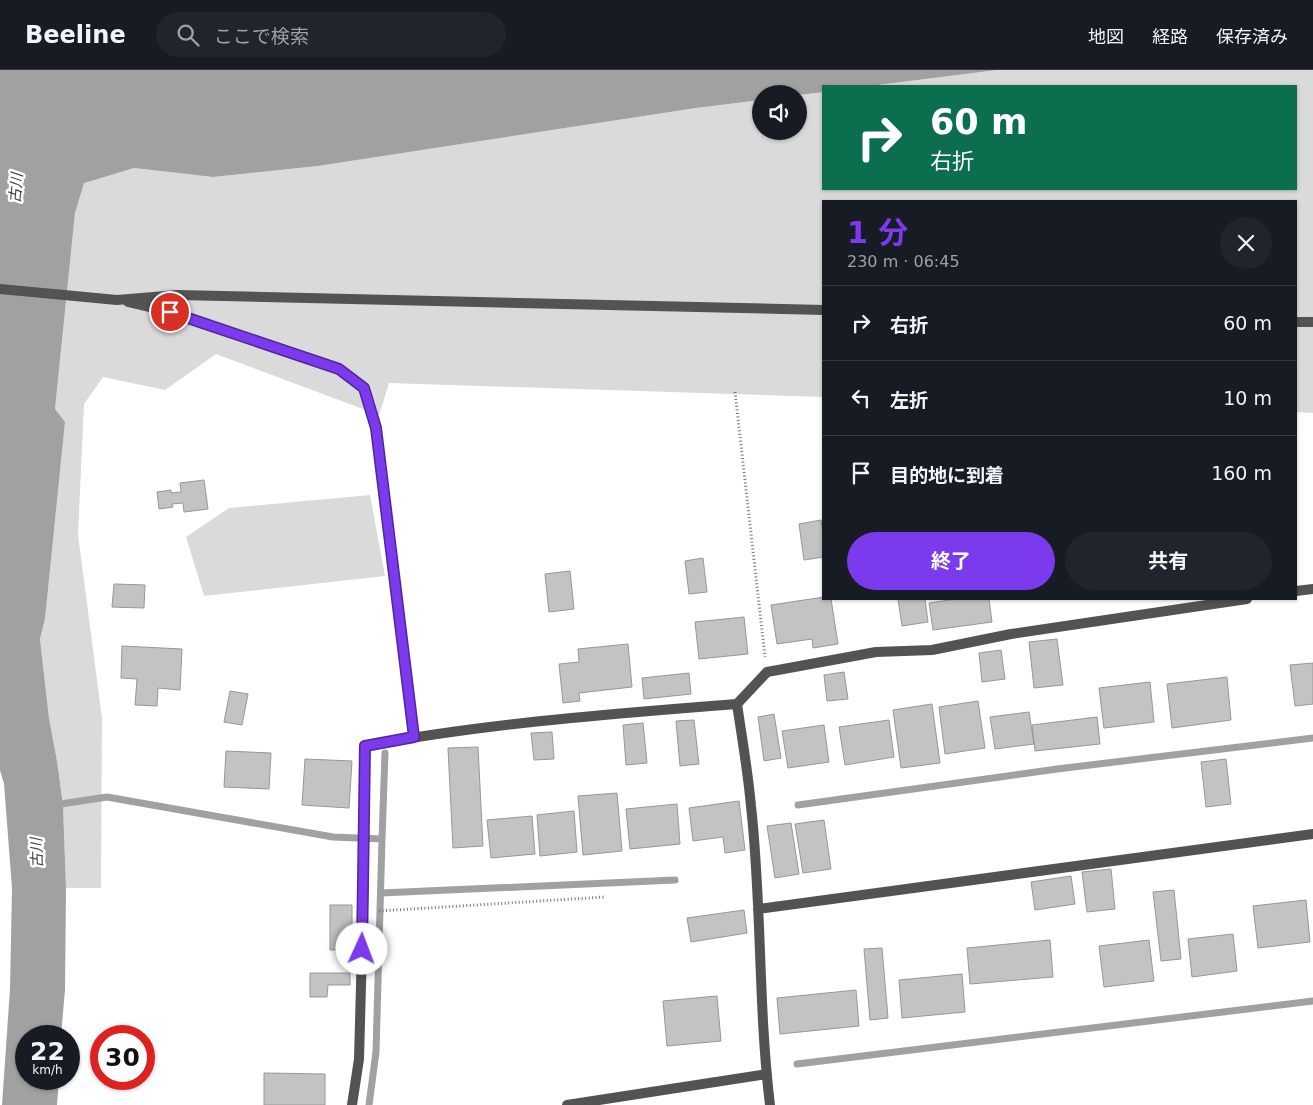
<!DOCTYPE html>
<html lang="ja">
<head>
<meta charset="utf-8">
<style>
	body { margin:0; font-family:"DejaVu Sans","Noto Sans JP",sans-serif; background:#20242c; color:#f1f3f6; height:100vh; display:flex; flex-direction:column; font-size:19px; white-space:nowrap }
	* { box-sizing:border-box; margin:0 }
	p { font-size:16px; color:#9ea1a6 }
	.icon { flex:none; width:28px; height:28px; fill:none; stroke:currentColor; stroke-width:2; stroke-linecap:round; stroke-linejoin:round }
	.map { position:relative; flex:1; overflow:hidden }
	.details { position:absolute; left:822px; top:130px; width:475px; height:400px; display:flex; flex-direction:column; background:#171b24; border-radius:0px; box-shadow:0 1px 4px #0004 }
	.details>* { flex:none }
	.hud { position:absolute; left:822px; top:15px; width:475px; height:105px; border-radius:0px; box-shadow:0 1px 4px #0004; background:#0b6e4f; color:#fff; overflow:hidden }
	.fabs { position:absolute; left:752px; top:15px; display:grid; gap:10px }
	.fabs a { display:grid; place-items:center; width:55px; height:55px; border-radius:50%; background:#171b24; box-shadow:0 1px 4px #0004; font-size:25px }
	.speed { position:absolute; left:15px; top:955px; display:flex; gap:10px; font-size:25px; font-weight:700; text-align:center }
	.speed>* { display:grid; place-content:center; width:65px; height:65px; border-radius:50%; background:#171b24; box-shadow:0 1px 4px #0004; line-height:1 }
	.speed small { font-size:12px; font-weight:400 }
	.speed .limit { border:8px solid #d22; background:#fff; color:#111 }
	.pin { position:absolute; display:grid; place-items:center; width:42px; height:42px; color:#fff; margin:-21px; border:2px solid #fff; border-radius:50%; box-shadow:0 1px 5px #0007 }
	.me { position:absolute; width:55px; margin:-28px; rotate:2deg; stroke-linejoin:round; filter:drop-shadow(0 0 4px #0008) }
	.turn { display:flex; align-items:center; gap:18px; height:105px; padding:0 25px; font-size:22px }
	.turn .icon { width:65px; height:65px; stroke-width:2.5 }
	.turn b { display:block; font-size:35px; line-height:42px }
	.round { display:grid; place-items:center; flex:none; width:52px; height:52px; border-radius:26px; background:#20242c }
	.headline { display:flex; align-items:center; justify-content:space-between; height:85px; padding:0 25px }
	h1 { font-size:30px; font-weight:700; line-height:38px; color:#7c3aed }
	.button { display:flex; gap:10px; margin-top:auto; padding:10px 25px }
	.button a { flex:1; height:58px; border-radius:30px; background:#7c3aed; color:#fff; font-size:20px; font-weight:700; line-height:58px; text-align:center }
	.button a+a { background:#20242c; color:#f1f3f6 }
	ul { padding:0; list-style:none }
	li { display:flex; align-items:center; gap:15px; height:75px; padding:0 25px; border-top:1px solid #363941 }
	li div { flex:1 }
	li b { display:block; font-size:19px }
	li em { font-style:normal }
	header { display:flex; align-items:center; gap:30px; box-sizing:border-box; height:70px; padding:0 25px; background:#171b24; border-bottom:1px solid #363941 }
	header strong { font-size:24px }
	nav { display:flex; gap:28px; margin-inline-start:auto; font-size:18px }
	.search { width:350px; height:45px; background:#20242c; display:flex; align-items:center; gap:12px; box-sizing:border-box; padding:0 18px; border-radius:28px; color:#9ea1a6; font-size:19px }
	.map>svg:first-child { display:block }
</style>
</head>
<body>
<header>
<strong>Beeline</strong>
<div class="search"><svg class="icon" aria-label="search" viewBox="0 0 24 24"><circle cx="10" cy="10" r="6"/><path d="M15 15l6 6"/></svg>ここで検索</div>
<nav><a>地図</a><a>経路</a><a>保存済み</a></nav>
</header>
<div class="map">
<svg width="1313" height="1035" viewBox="0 0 1313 1035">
	<rect width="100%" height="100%" fill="#fff"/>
	<path fill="#dadada" d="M997,0H1313V343L1296,342V131H824V327L389,313L379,345L216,284L165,320L103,307L84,334L78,465L102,648L101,818H66L63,735L57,691L49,648L40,569L45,549L65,352L55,339L75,143L84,112L134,98L213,107L318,96L696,38L761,30V61H799V25L824,22V119H1296V16H870Z
		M370,425L385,506L204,526L186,467L229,438Z"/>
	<path fill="#a1a1a1" d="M0,0H997L870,16H824V22L799,25V24H761V30L696,38L318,96L213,107L134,98L84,113L75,143L55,339L65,352L45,549L40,569L49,648L57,691L63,735L66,818L65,920L61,966H26V1009H59L57,1035H2L10,919L12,818L4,714L0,700Z"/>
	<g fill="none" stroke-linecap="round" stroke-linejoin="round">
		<path stroke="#a1a1a1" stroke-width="7" d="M54,735L107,727L333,767L382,769L376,982L369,1035
			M798,735L1057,699L1313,668
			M382,769L385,683
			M381,823L675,810
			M797,994L1313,931"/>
	</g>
	<path fill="#c3c3c3" stroke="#979797" d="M204,410L208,439L184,442L183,433L172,434L173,437L159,439L157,422L171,420V423L181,422L180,413Z
		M821,450L824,469V487L804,490L799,454Z
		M703,488L707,522L689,524L685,491Z
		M570,501L574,539L549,542L545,504Z
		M114,514L145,515L144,538L112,537Z
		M824,527V529H831L838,574L813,578L812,569L777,574L771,535Z
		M898,529H925L928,552L902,556Z
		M956,529H989L992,552L933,560L929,533Z
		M744,547L748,584L699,589L695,552Z
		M1057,569L1063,615L1034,618L1029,572Z
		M628,574L632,617L579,623L580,631L563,633L559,594L579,592L578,579Z
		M122,576L182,579L180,620L158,618L157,636L135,635L137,609L121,608Z
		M1001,580L1005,609L982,612L979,583Z
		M1313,593V634L1295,636L1290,595Z
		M844,602L848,629L827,631L824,605Z
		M689,603L691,624L644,629L642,608Z
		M1227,607L1231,650L1172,658L1167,614Z
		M1150,612L1154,652L1104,658L1099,618Z
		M230,621L248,624L242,655L224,652Z
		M978,631L985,678L945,684L939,637Z
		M932,634L940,693L901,698L893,640Z
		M1029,642L1034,674L995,679L990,647Z
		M774,644L781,688L764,691L758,647Z
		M1097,647L1100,674L1035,681L1032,655Z
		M694,650L699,694L680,696L676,651Z
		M889,650L894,687L845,695L839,657Z
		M643,653L647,693L626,695L623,655Z
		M824,655L829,692L788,698L782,661Z
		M552,662L554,689L534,690L531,663Z
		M478,677L483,776L453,778L448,678Z
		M226,681L271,683L269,719L224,717Z
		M305,689L352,691L349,738L302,735Z
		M1226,689L1231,734L1206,737L1201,692Z
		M617,723L622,781L583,785L578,726Z
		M739,731L745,780L725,783L723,767L693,771L689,738Z
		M677,734L680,774L630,779L626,739Z
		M574,741L577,782L540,786L537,745Z
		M532,746L535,784L491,788L487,750Z
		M824,750L831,799L803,803L795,754Z
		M791,753L799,804L775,808L767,756Z
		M1111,799L1115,839L1087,842L1082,802Z
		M1071,806L1075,834L1035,840L1031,812Z
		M1174,820L1181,889L1161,891L1153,822Z
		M1306,830L1310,872L1258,878L1253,836Z
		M330,835H352V880H330Z
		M744,840L747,863L691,872L687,848Z
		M1233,864L1237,901L1192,907L1188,869Z
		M1050,870L1053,907L970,914L967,878Z
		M1149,870L1154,911L1104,917L1099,876Z
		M882,878L888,948L870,950L864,879Z
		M310,903H350V915H328L327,927H310Z
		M962,904L965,942L902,948L899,910Z
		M856,920L859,956L780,964L777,928Z
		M717,926L721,971L667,976L663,931Z
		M264,1003L325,1004V1035H264Z"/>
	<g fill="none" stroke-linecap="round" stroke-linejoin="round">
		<path stroke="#757575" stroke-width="3" stroke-dasharray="1 2.5" stroke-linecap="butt" d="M735,322L765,587
			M379,841L605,827"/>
		<path stroke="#535353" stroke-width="10" d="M0,219L117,230L178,225L824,240
			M128,232L170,242L339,299L364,318L376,359L414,667
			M1296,252H1313
			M1296,521L1313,519
			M737,634C742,668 748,702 751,736C762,835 758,936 770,1035
			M758,839L1313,764
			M352,1035L359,989L363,842L365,676C488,653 612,644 737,634L767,602L876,582L932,580L1011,564L1247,529
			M567,1035L767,1004"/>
	</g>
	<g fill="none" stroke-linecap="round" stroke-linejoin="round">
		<defs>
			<path id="route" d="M170,242L339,299L364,318L376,358L414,667L365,676L362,879"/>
		</defs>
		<use href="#route" stroke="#51269a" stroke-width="12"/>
		<use href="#route" stroke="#7c3aed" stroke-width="9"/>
	</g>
	<g text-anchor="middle" stroke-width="5" stroke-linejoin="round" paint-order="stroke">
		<g font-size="15" font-style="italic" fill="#424242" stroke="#fff">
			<text transform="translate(16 118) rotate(-85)" y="5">古川</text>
			<text transform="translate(37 783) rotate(-92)" y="5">古川</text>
		</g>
	</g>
</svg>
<div class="fabs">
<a><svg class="icon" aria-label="sound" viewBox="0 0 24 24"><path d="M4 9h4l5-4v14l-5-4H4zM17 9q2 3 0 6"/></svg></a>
</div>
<div class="speed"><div>22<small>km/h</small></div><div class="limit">30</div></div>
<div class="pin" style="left:170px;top:242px;background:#d93025"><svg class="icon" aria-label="arrive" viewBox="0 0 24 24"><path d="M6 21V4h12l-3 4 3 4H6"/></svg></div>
<svg class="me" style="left:362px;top:879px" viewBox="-20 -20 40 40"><circle r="19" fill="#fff"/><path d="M0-13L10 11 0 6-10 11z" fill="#7c3aed"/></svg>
<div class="hud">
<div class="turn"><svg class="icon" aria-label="right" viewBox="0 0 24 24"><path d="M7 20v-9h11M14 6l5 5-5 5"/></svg><div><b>60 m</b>右折</div></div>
</div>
<section class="details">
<div class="headline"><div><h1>1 分</h1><p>230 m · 06:45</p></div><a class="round"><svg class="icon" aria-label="close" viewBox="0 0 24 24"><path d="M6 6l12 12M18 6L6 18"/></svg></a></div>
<ul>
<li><svg class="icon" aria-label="right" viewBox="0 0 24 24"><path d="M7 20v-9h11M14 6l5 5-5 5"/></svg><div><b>右折</b></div><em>60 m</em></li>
<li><svg class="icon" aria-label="left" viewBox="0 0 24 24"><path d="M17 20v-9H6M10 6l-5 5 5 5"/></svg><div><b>左折</b></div><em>10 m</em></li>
<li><svg class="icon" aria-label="arrive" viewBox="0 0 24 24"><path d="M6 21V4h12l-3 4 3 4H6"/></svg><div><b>目的地に到着</b></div><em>160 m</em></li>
</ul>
<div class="button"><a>終了</a><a>共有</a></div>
</section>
</div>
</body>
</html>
